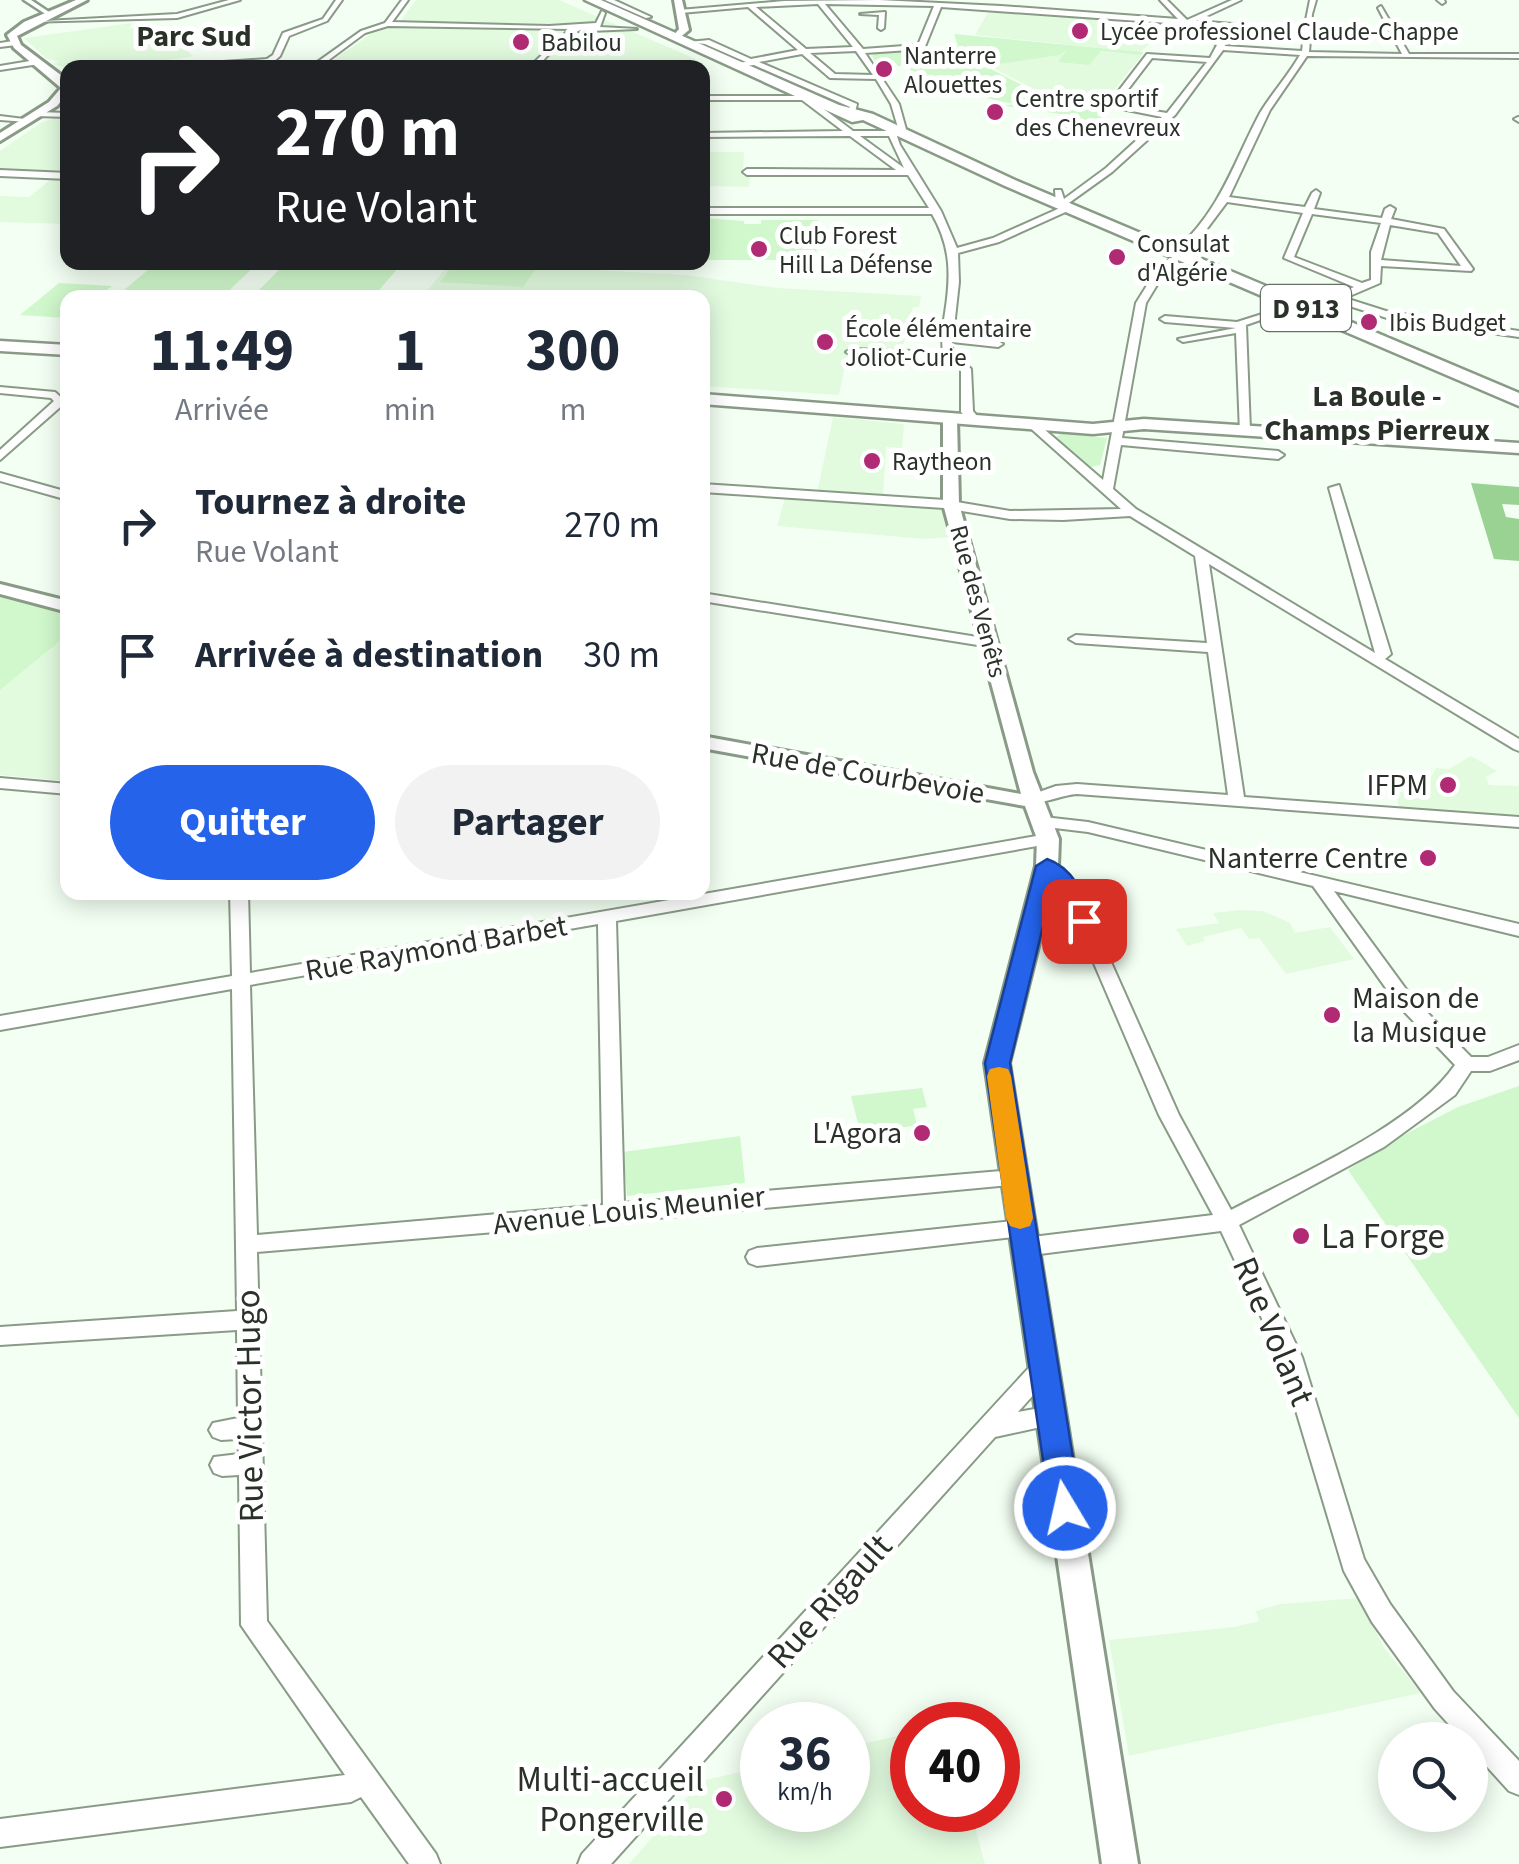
<!DOCTYPE html>
<html lang="fr">
<head>
<meta charset="utf-8">
<style>
	body { margin:0; font-family:"Source Sans 3",sans-serif; background:#f2f2f3; color:#1f2937; height:100vh; display:flex; flex-direction:column; font-size:38px; white-space:nowrap }
	* { box-sizing:border-box; margin:0 }
	p { font-size:32px; color:#747a83 }
	.icon { flex:none; width:55px; height:55px; fill:none; stroke:currentColor; stroke-width:2; stroke-linecap:round; stroke-linejoin:round }
	.map { position:relative; flex:1; overflow:hidden }
	.details { position:absolute; left:60px; top:290px; width:650px; height:610px; display:flex; flex-direction:column; background:#fff; border-radius:20px; box-shadow:0 5px 25px #0003 }
	.details>* { flex:none }
	.hud { position:absolute; left:60px; top:60px; width:650px; height:210px; border-radius:20px; box-shadow:0 5px 25px #0003; background:#202124; color:#fff; overflow:hidden }
	.buttons { position:absolute; left:1378px; top:1722px; display:grid; gap:20px }
	.buttons a { display:grid; place-items:center; width:110px; height:110px; border-radius:50%; background:#fff; box-shadow:0 5px 25px #0003; font-size:50px }
	.speed { position:absolute; left:740px; top:1702px; display:flex; gap:20px; font-size:50px; font-weight:700; text-align:center }
	.speed>* { display:grid; place-content:center; width:130px; height:130px; border-radius:50%; background:#fff; box-shadow:0 5px 25px #0003; line-height:1 }
	.speed small { font-size:25px; font-weight:400 }
	.speed .limit { border:15px solid #d22; background:#fff; color:#111 }
	.pin { position:absolute; display:grid; place-items:center; width:85px; height:85px; color:#fff; margin:-42px; border-radius:20px; box-shadow:0 5px 15px #0006 }
	.me { position:absolute; width:110px; margin:-55px; rotate:351deg; stroke-linejoin:round; filter:drop-shadow(0 0 8px #0008) }
	.turn { display:flex; align-items:center; gap:35px; height:210px; padding:0 50px; font-size:45px }
	.turn .icon { width:130px; height:130px; stroke-width:2.5 }
	.turn b { display:block; font-size:70px; line-height:85px }
	.eta { display:flex; justify-content:space-evenly; align-items:center; height:170px; text-align:center }
	.eta b { font-size:60px; font-weight:700; line-height:70px }
	.button { display:flex; gap:20px; margin-top:auto; padding:20px 50px }
	.button a { flex:1; height:115px; border-radius:60px; background:#2563eb; color:#fff; font-size:40px; font-weight:700; line-height:115px; text-align:center }
	.button a+a { background:#f2f2f3; color:#1f2937 }
	ul { padding:0; list-style:none }
	li { display:flex; align-items:center; gap:30px; height:130px; padding:0 50px }
	li div { flex:1 }
	li b { display:block; font-size:38px }
	li em { font-style:normal }
	.map>svg:first-child { display:block }
</style>
</head>
<body>
<div class="map">
<svg width="1519" height="1864" viewBox="0 0 1519 1864">
	<rect width="100%" height="100%" fill="#f3fff2"/>
	<path fill="#e2fbdf" d="M416,0H559L698,60L664,68H322L375,31L401,20Z
		M990,9L1101,17L1099,23L1193,32L1203,37L1159,36L1140,52L975,35Z
		M132,23L129,28L165,29L193,56L126,67H63L53,64L59,62L46,58L24,38Z
		M1067,48L1142,55L1103,104L1051,98L988,65L1060,55Z
		M57,118H67V224L0,222V196L29,197L50,180L0,171V151L42,122Z
		M703,152H744L743,172L750,175L749,187L706,186L703,205Z
		M451,262L686,275L777,288L921,296L919,307H913L903,346H895L892,352L848,351L839,395L703,386L702,298H421Z
		M833,417L904,424L902,448L886,447L883,497L817,493Z
		M785,498L939,508L944,511L950,537L924,539L777,526Z
		M6,598L67,614V781L0,775V602Z
		M1471,756L1497,771L1486,777L1489,785L1519,786V816L1399,807L1392,778L1430,779L1436,768L1449,769Z
		M1241,910L1263,911L1290,923L1295,933L1330,927L1354,959L1286,974L1259,938L1249,939L1241,928L1203,937L1205,941L1187,946L1176,929L1219,923L1213,913Z
		M1359,1598L1384,1648L1421,1693L1129,1756L1109,1640L1234,1627L1259,1621L1256,1611L1280,1604Z
		M912,1733V1810H970L985,1864H629L701,1781L762,1767V1810H848V1747Z"/>
	<path fill="#d0f8cc" d="M954,34L1143,52L1142,55L1101,51L1089,65L1058,62L1068,48L1060,55L985,66L1051,100L1100,105L1097,110L1107,111L1097,122L1146,129L1133,140L1049,129L1067,115L1005,106L1013,104L954,91L957,85L916,79L909,66H898L893,60L875,61L872,56L876,52L958,46Z
		M703,218L744,221V224H761V220H818L816,260H703Z
		M287,262L400,266L373,297H252Z
		M156,263V262L258,263L222,297H116Z
		M455,263L538,266L523,287L440,282Z
		M59,283L112,286L98,297L68,298L67,318L20,315Z
		M1061,433L1107,438L1100,465L1091,467L1056,437Z
		M0,596L68,615L67,635L0,690Z
		M1519,1086V1418L1348,1170L1396,1139L1458,1107Z
		M922,1088L927,1107L913,1109L917,1125L861,1135L851,1096Z
		M740,1136L745,1183L627,1196L623,1152Z"/>
	<path fill="#9ad294" d="M1471,483L1519,487V505L1502,504L1506,517L1519,519V561L1494,559Z"/>
	<g fill="none" stroke-linecap="round" stroke-linejoin="round">
		<defs>
			<path id="pedestrian" d="M24,0H31L52,14L47,15Z"/>
			<path id="minor" d="M229,0H240L177,18L26,22L177,14Z
				M336,0H342L327,21L289,36L280,56L272,63L134,68L267,59L273,55L283,33L323,19Z
				M402,0H408L392,22L549,26L596,23L602,11L605,13L600,27L637,29L589,31L586,28C566,34 551,52 536,68H528L570,29L388,26L365,33L318,68H309L361,31L385,23Z
				M605,0H614L651,17L646,18Z
				M879,0L1001,6L1178,19L1160,0H1167L1187,20L1232,0H1241L1196,21L1304,30L1310,0H1316L1312,14L1309,52L1402,54L1378,8L1381,6L1409,54H1519V58L1307,56L1270,110L1229,197L1305,207L1312,193L1316,190L1320,193L1314,209L1382,218L1385,209L1390,206L1395,209L1391,219L1444,229L1473,269L1471,271L1381,266L1380,283L1345,298L1389,312L1519,331V337L1387,318L1337,302L1314,312H1306V308L1354,287L1284,258L1303,213L1227,202L1200,238L1182,254H1176V250C1221,209 1233,164 1260,113C1272,93 1288,76 1300,55L1223,50L1175,115L1112,172L1066,205L1070,206V210L999,242L958,253L959,282L953,336L998,341L1003,344L998,347L952,342L954,352L971,369L973,411L981,421L971,423L961,412V370L948,358L942,360L851,355L846,352L851,349L943,352C941,338 943,326 945,313C951,275 951,247 932,214H702V208H929L908,175H747L743,172L747,169L896,170L850,136L702,137V133L843,131L802,100H702V96H815L818,100H812L853,131H899L891,104L876,79L830,78L802,54L759,62L857,104L855,112L851,114L847,112L850,107L754,65L735,67V63L746,62L705,44L689,42L709,40L751,59L798,50L748,7L681,13L679,10L784,1ZM818,4L853,47L806,49L756,7ZM825,4L934,6L918,45L863,49ZM941,7L1182,24L1217,45L1210,58L1147,54L1107,106L1162,117L1106,168L1064,199L1061,190H1055L1056,205L1060,208L993,238L957,248L941,211L900,145L897,136L907,133L899,104L865,53L924,49ZM1193,25L1304,34L1302,51L1225,46L1224,42ZM856,51L873,75L835,74L810,53ZM1152,58L1207,62L1167,113L1116,105ZM860,136H889L904,168ZM1312,214L1381,223L1371,252V280L1362,283L1294,257ZM1390,225L1438,233L1461,266L1381,260Z
				M1437,0H1444L1445,2L1442,4Z
				M885,12L884,28L881,30L878,28L879,15L860,14Z
				M13,41L16,45L0,47V43Z
				M36,60L39,64L0,70V66Z
				M38,112L68,113V117L35,116Z
				M0,116L32,120L28,122L0,120Z
				M1518,117H1519V122L1514,119Z
				M0,170L68,173V179L0,176Z
				M1175,255L1180,258L1163,275L1146,303L1122,438L1278,451L1284,455L1278,459L1121,445L1113,489L1136,509L1375,653L1329,488L1339,485L1391,654L1385,659L1519,739V751L1514,749L1209,564L1244,797L1519,817V827L1077,794C1061,795 1043,805 1028,802L1026,799L1028,796L1056,786L1077,784L1228,795L1208,652L1076,643L1069,639L1076,635L1207,643L1195,556L1130,516L1063,520L1010,519L944,508L702,492V484L945,500L1010,511L1121,509L1027,425L1037,423L1103,480L1136,303L1156,271Z
				M1275,310L1284,312L1246,325L1250,430L1240,432L1236,333L1183,342L1178,339L1236,328L1165,322L1160,319L1165,316L1237,322Z
				M0,387L55,392L66,402L0,460V450L54,401L51,398L0,393Z
				M0,473L68,492V500L0,481Z
				M702,593L990,639L997,643L990,647L702,601Z
				M0,778L68,784V794L0,788Z
				M1044,817L1088,822L1519,924V936L1334,891L1411,996L1471,1057H1488L1519,1045V1060L1490,1071H1471L1455,1095L1384,1147L1239,1225L1302,1357L1364,1559L1390,1604L1453,1691L1519,1761V1795L1509,1791L1470,1748V1740H1463L1435,1709L1372,1622L1344,1571L1280,1357L1221,1231L1024,1256L1017,1253L1013,1247L1017,1241L1024,1238L1213,1215L1159,1115L1063,891L1039,866L1041,862H1053L1078,888L1179,1115L1231,1210C1297,1175 1413,1126 1455,1065L1398,1005L1313,886L1088,832L1038,826L1036,822Z
				M1048,834L1056,839L1054,843L616,921L624,1203L1013,1170L1020,1172L1023,1178L1020,1184L614,1222L257,1252L267,1621L436,1854L440,1864H409L361,1797L351,1802L0,1847V1819L345,1775L241,1625L239,1475L222,1476L214,1473L210,1465L214,1457L239,1454L238,1439L221,1440L213,1437L209,1430L213,1423L238,1418L237,1330L0,1345V1327L237,1311L232,989L0,1030V1016L232,976L230,892H248L250,973ZM598,924L603,1205L257,1235L250,985Z
				M1022,1220L1029,1222L1032,1228L1029,1234L1022,1236L757,1266L749,1263L746,1257L749,1251L757,1248Z
				M1044,1357L1052,1360L1055,1367L1052,1374L1018,1412L1051,1406L1059,1409L1063,1416L1059,1423L995,1437L611,1864H578L582,1854L1036,1360Z"/>
			<path id="tertiary" d="M76,0H87L17,36L21,45L66,79L68,93L57,106L0,141V133L49,102L61,88L14,48L7,35L24,22Z
				M674,0H682L689,30L678,39L673,36L679,29Z
				M950,415L957,419L959,504L1033,772L1059,839L1058,866L1009,1063L1138,1864H1102L985,1063L1036,866L1037,839L1025,806L702,748V736L1021,794L943,504V419Z
				M0,584L68,601V612L0,594Z"/>
			<path id="secondary" d="M0,341L68,345V355L0,351Z
				M702,394L1093,424L1144,419L1519,443V453L1144,429L1093,434L702,404Z"/>
			<path id="primary" d="M585,0H601L839,105L873,114L1015,180L1519,393V406L1005,186L863,120L852,122Z"/>
		</defs>
		<use href="#pedestrian" stroke="#899b87" stroke-width="5"/>
		<use href="#minor" stroke="#899b87" stroke-width="4"/>
		<use href="#tertiary" stroke="#899b87" stroke-width="6"/>
		<use href="#secondary" stroke="#899b87" stroke-width="5"/>
		<use href="#primary" stroke="#899b87" stroke-width="5"/>
		<use href="#pedestrian" fill="#fff" fill-rule="evenodd"/>
		<use href="#minor" fill="#fff" fill-rule="evenodd"/>
		<use href="#tertiary" fill="#fff" fill-rule="evenodd"/>
		<use href="#secondary" fill="#fff" fill-rule="evenodd"/>
		<use href="#primary" fill="#fff" fill-rule="evenodd"/>
	</g>
	<path fill="#2563eb" stroke="#184099" stroke-width="2.5" d="M1047,859C1074,868 1085,897 1095,921L1084,929L1076,926L1053,885L1010,1063L1081,1508L1076,1518L1065,1522L1054,1518L1050,1508L985,1063L1036,866Z"/>
	<path fill="#f59e0b" d="M999,1067L1008,1069L1011,1076L1033,1218L1030,1226L1020,1229L1010,1226L1006,1218L987,1076L990,1069Z"/>
	<g fill="#b02b73" stroke="#fff" stroke-width="4">
		<circle cx="1080" cy="31" r="10"/>
		<circle cx="521" cy="42" r="10"/>
		<circle cx="884" cy="69" r="10"/>
		<circle cx="995" cy="112" r="10"/>
		<circle cx="759" cy="249" r="10"/>
		<circle cx="1117" cy="257" r="10"/>
		<circle cx="1369" cy="322" r="10"/>
		<circle cx="825" cy="342" r="10"/>
		<circle cx="872" cy="461" r="10"/>
		<circle cx="1448" cy="785" r="10"/>
		<circle cx="1428" cy="858" r="10"/>
		<circle cx="1332" cy="1015" r="10"/>
		<circle cx="922" cy="1133" r="10"/>
		<circle cx="1301" cy="1236" r="10"/>
		<circle cx="724" cy="1799" r="10"/>
	</g>
	<g text-anchor="middle" stroke-width="10" stroke-linejoin="round" paint-order="stroke">
		<g font-size="25" fill="#293129" stroke="#fff" text-anchor="start">
			<text x="1100" y="40">Lycée professionel Claude-Chappe</text>
			<text x="541" y="51">Babilou</text>
			<text x="904" y="64">Nanterre<tspan x="904" dy="29">Alouettes</tspan></text>
			<text x="1015" y="107">Centre sportif<tspan x="1015" dy="29">des Chenevreux</tspan></text>
			<text x="779" y="244">Club Forest<tspan x="779" dy="29">Hill La Défense</tspan></text>
			<text x="1137" y="252">Consulat<tspan x="1137" dy="29">d'Algérie</tspan></text>
			<text x="1389" y="331">Ibis Budget</text>
			<text x="845" y="337">École élémentaire<tspan x="845" dy="29">Joliot-Curie</tspan></text>
			<text x="892" y="470">Raytheon</text>
		</g>
		<g font-size="25" fill="#293129" stroke="#fff">
			<text transform="translate(979 601) rotate(75)" y="9">Rue des Venêts</text>
		</g>
		<rect fill="#fff" stroke="#696f69" stroke-width="2.5" x="1261" y="285" width="90" height="46" rx="8"/>
		<g font-size="28" font-weight="bold" fill="#293129">
			<text x="1306" y="318">D 913</text>
		</g>
		<g font-size="30" font-weight="bold" fill="#293129" stroke="#fff">
			<text x="194" y="46">Parc Sud</text>
			<text x="1377" y="406">La Boule -<tspan x="1377" dy="34">Champs Pierreux</tspan></text>
		</g>
		<g font-size="30" fill="#293129" stroke="#fff">
			<text transform="translate(868 773) rotate(10)" y="10">Rue de Courbevoie</text>
			<text transform="translate(436 948) rotate(-10)" y="10">Rue Raymond Barbet</text>
			<text transform="translate(629 1210) rotate(-6)" y="10">Avenue Louis Meunier</text>
		</g>
		<g font-size="30" fill="#293129" stroke="#fff" text-anchor="end">
			<text x="1428" y="795">IFPM</text>
			<text x="1408" y="868">Nanterre Centre</text>
			<text x="1352" y="1008" text-anchor="start">Maison de<tspan x="1352" dy="34">la Musique</tspan></text>
			<text x="902" y="1143">L'Agora</text>
		</g>
		<g font-size="35" fill="#293129" stroke="#fff" text-anchor="start">
			<text x="1321" y="1248">La Forge</text>
			<text x="704" y="1791" text-anchor="end">Multi-accueil<tspan x="704" dy="40">Pongerville</tspan></text>
		</g>
		<g font-size="35" fill="#293129" stroke="#fff">
			<text transform="translate(1274 1331) rotate(67)" y="12">Rue Volant</text>
			<text transform="translate(249 1406) rotate(-91)" y="12">Rue Victor Hugo</text>
			<text transform="translate(829 1601) rotate(-48)" y="12">Rue Rigault</text>
		</g>
	</g>
</svg>
<div class="buttons">
<a><svg class="icon" aria-label="search" viewBox="0 0 24 24"><circle cx="10" cy="10" r="6"/><path d="M15 15l6 6"/></svg></a>
</div>
<div class="speed"><div>36<small>km/h</small></div><div class="limit">40</div></div>
<div class="pin" style="left:1084px;top:921px;background:#d93025"><svg class="icon" aria-label="arrive" viewBox="0 0 24 24"><path d="M6 21V4h12l-3 4 3 4H6"/></svg></div>
<svg class="me" style="left:1065px;top:1508px" viewBox="-20 -20 40 40"><circle r="17" fill="#2563eb" stroke="#fff" stroke-width="3"/><path d="M0-11L8 9 0 5-8 9z" fill="#fff"/></svg>
<div class="hud">
<div class="turn"><svg class="icon" aria-label="right" viewBox="0 0 24 24"><path d="M7 20v-9h11M14 6l5 5-5 5"/></svg><div><b>270 m</b>Rue Volant</div></div>
</div>
<section class="details">
<div class="eta">
<div><b>11:49</b><p>Arrivée</p></div>
<div><b>1</b><p>min</p></div>
<div><b>300</b><p>m</p></div>
</div>
<ul>
<li><svg class="icon" aria-label="right" viewBox="0 0 24 24"><path d="M7 20v-9h11M14 6l5 5-5 5"/></svg><div><b>Tournez à droite</b><p>Rue Volant</p></div><em>270 m</em></li>
<li><svg class="icon" aria-label="arrive" viewBox="0 0 24 24"><path d="M6 21V4h12l-3 4 3 4H6"/></svg><div><b>Arrivée à destination</b></div><em>30 m</em></li>
</ul>
<div class="button"><a>Quitter</a><a>Partager</a></div>
</section>
</div>
</body>
</html>
